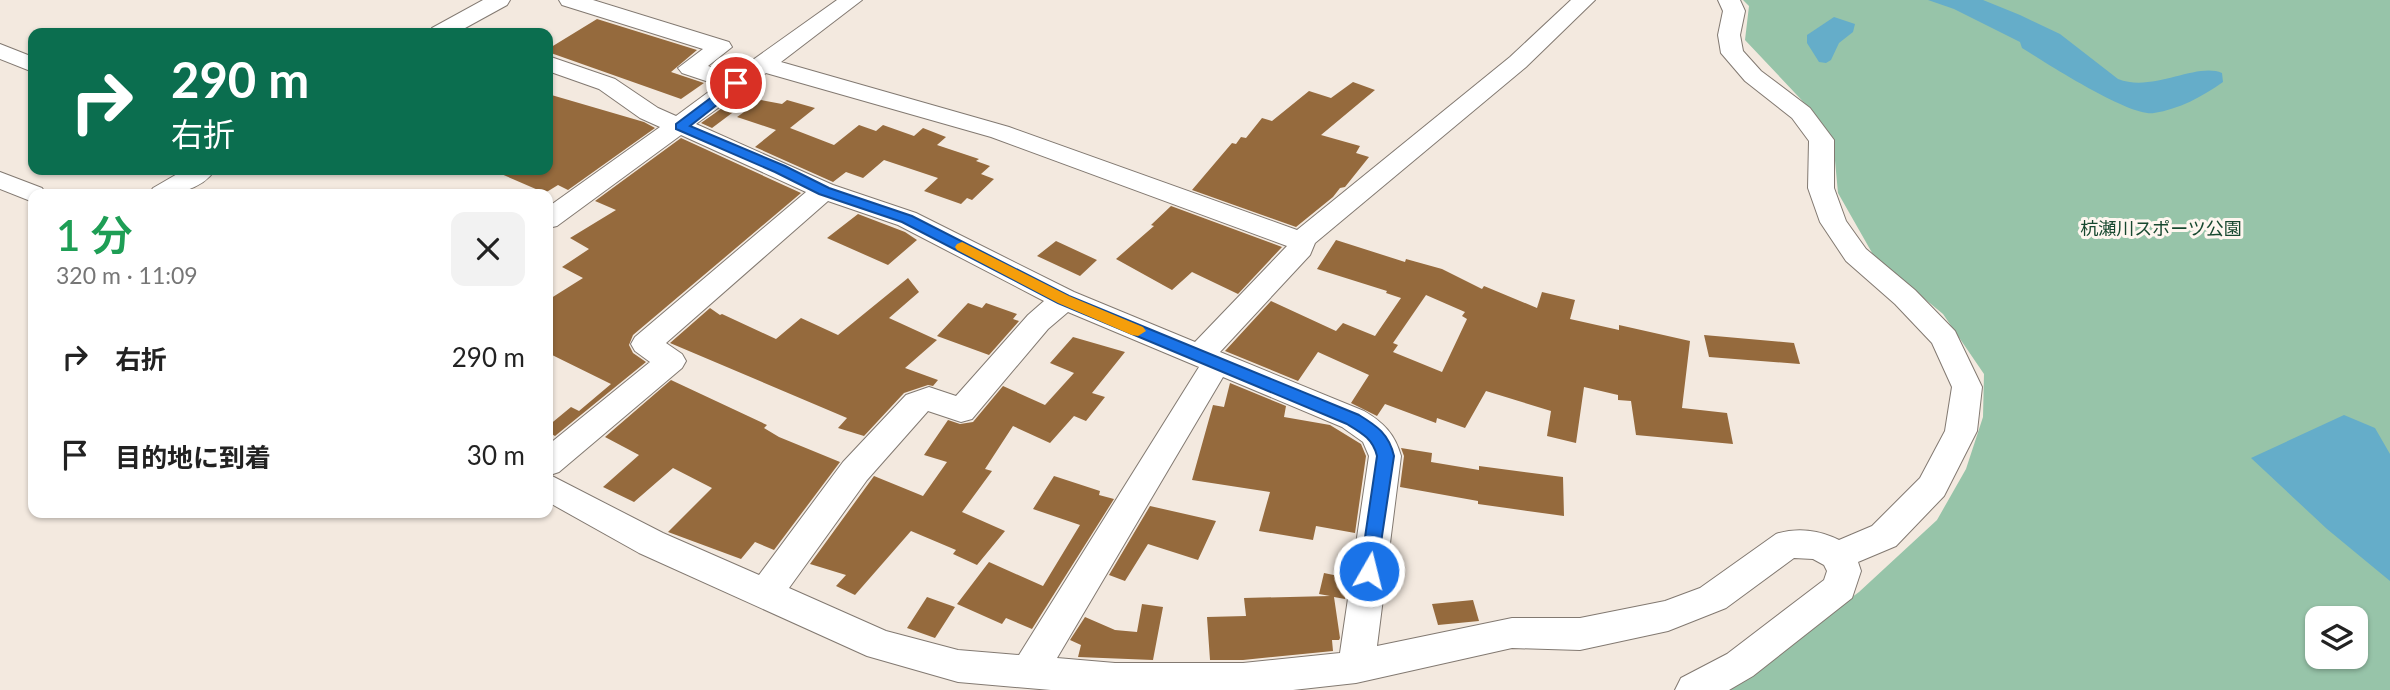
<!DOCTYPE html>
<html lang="ja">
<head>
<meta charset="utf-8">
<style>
	body { margin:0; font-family:Lato,"Noto Sans JP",sans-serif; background:#f2f2f2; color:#222; height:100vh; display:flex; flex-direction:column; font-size:26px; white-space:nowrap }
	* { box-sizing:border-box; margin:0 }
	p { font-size:23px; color:#767676 }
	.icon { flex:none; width:38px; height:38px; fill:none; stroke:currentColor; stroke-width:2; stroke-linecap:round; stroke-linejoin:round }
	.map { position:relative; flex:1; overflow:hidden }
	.panel { position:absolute; left:28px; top:189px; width:525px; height:329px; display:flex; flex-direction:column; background:#fff; border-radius:14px; box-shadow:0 2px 5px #0004 }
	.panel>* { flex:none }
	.hud { position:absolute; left:28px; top:28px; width:525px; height:147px; border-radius:14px; box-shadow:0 2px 5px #0004; background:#0b6e4f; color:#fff; overflow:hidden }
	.buttons { position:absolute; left:2305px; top:606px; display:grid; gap:14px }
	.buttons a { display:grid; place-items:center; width:63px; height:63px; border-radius:14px; background:#fff; box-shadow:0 2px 5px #0004; font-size:35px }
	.pin { position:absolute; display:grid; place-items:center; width:60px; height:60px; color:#fff; margin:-30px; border:4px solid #fff; border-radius:50%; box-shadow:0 2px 7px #0007 }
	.me { position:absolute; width:77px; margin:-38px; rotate:8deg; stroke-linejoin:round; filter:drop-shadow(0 0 5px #0008) }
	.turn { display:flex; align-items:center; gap:24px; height:147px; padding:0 28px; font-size:32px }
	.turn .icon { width:91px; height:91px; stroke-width:2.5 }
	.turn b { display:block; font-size:49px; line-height:60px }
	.round { display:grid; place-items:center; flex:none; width:74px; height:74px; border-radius:14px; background:#f2f2f2 }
	.overview { display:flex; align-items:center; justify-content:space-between; height:119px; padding:0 28px }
	h1 { font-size:42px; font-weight:600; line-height:52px; color:#1e9e55 }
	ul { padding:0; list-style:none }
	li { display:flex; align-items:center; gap:21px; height:98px; padding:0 28px }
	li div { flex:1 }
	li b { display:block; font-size:26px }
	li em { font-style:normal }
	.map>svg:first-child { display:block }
</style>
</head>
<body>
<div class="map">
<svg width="2390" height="690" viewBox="0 0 2390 690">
	<rect width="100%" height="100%" fill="#f3e9df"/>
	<path fill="#97c4a9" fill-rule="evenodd" d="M1743,0H2390V690H1722L1735,684L1859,592L1937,520L1966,469L1983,417L1984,374L1943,314L1875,258L1838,193L1833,139L1811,110L1745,40L1749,6ZM2317,618H2356V656H2317Z"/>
	<path fill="#65adc9" d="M1928,0H1983L2020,15L2060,34L2118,79C2153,93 2196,62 2222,73L2223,82C2202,97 2179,109 2154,113C2129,117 2045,62 2022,48L2020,42L1954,9Z
		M1834,17L1855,24L1853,32L1839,43L1831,60L1826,63L1819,62L1807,43V35Z
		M2344,415L2375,428L2390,454V581L2327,529L2251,458Z"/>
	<path fill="#956a3d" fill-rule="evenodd" d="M597,19L697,50L671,72L704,83L681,99L548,52V49Z
		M1353,82L1375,90L1321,135L1360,146L1356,153L1369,157L1345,187L1340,188L1333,197L1296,227L1192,190L1232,143L1236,144L1241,137L1246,138L1262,118L1272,121L1309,91L1331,98Z
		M548,94L644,122L655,128L568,190L558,185L545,193L492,170H548Z
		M761,100L782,104L787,100L815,108L790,128L834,145L859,125L876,131L883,125L914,136L923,128L946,137L937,145L979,159L976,161L990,166L981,174L994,179L972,200L967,198L961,204L924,191L938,178L884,160L863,178L846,172L833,182L755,147L776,130L737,117Z
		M732,101L744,104L712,128L701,123Z
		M681,138L801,193L633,335L629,345L633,353L646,362L555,436L548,432V426L571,407L579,411L611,384L548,353V300L583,278L562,267L589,249L570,238L616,210L595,201Z
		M1171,206L1282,247L1238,294L1192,272L1172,290L1116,259L1154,226L1151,225Z
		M858,214L905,232L917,240L888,265L827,238Z
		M1336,240L1405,262L1406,259L1442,269L1482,289L1484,286L1537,308L1542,292L1575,300L1570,319L1619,330V325L1690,341L1682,408L1727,413L1733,444L1636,435L1631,401L1618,400V395L1584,387L1576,443L1547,436L1551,411L1486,391L1465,428L1437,418L1436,423L1385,404L1377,416L1351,403L1369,375L1318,352L1298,381L1225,351L1271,301L1336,331L1343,323L1375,336L1401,298L1386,293L1387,291L1317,269ZM1426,295L1465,312L1462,316L1467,319L1442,372L1393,352L1398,345L1393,343Z
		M1056,241L1097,260L1080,276L1037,256Z
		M908,278L919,292L889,318L937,340L905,368L938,380L933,386L928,385L904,393L864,436L838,428L847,418L670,343L710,308L720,315L722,314L776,339L801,318L838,335Z
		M968,303L982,308L986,303L1017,314L1013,319L1019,321L989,355L937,336Z
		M1704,335L1794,343L1800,364L1709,357Z
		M1073,337L1125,352L1092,393L1105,397L1086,421L1074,416L1050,443L1013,426L985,469L992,471L962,512L1005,531L977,565L953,554L956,550L911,531L855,595L836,586L846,575L810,564L874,476L923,496L947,462L924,455L948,420L960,424L973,422L1003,386L1045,405L1074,373L1050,363Z
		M671,380L767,425L764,428L779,437L840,462L774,550L755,542L741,559L668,532L712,488L673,468L634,502L603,487L639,455L605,437Z
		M1230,383L1286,406L1284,417L1330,425L1361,444L1366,456L1355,533L1316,526L1313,540L1259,531L1270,492L1192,480L1213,405L1224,407Z
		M1401,448L1432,453L1431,462L1479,470V466L1563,477L1564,516L1478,504V501L1400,487L1404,456Z
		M1054,476L1100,491L1099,495L1114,499L1032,629L1006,618L1002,624L957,604L989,562L1043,586L1080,525L1033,509Z
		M1150,506L1216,521L1198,560L1148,544L1125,581L1109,575Z
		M1324,573L1348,578L1345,599L1334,597L1340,638L1339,640H1332L1333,651L1243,660H1210L1207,617L1246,616L1244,598L1330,596L1319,594Z
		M927,597L955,607L935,638L907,628Z
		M1473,600L1479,621L1438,625L1432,604Z
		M1142,604L1163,607L1153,660L1078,657L1081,645L1070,640L1085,617L1115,630L1137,632Z"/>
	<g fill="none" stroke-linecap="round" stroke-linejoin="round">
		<defs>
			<path id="street" d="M483,0H510L507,5L456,33H429L432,28Z
				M559,0H593L729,42L732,47L708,66L733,74L837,0H862L781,62L1009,127L1297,230L1510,57L1571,0H1595L1526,67L1315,243L1310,255L1220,352L1364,411C1383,422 1395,434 1401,456L1377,646L1512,618H1580L1665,601L1700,588L1776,534C1797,527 1820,530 1839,540L1872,526L1920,478L1945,431L1952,387L1932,343L1895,304L1846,261L1820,222L1808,188L1809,141L1792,118L1745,81L1721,53L1718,35L1723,11L1718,0H1740L1745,11L1740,35L1743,51L1761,71L1810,108L1834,140V188L1846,221L1866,249L1915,290L1955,331L1982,387L1977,431L1944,496L1896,546L1858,562L1861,571L1852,598L1753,676L1729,690H1675L1681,678L1727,654L1824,580L1827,571L1824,565L1813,559L1794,558L1726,608L1668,631L1580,650L1512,648L1356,683L1293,690H1051L958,682L867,656L639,553L548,502V445L650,362L635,351L631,344L635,337L806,192L681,135L557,226L548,228V207L660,127L640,118L599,89L548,71V56L615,79L658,108L676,116L718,85L682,73L678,68L703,49L562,5ZM766,73L991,137L1287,246L1195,342L1074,292L916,213L833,185L696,124ZM828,201L898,225L1044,301L1028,315L956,396L929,387L906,395L843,462L759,575L663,533L550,475L559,472L682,368L686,361L682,354L666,343ZM1068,312L1199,367L1019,655L958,650L886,631L789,588L867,480L928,411L961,422L972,419L1048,329ZM1223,377L1342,427L1363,442L1369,456L1340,653L1243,663H1115L1057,658Z
				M0,44L33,57V72L0,59Z
				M184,170H215C200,192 173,194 149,194L153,188Z
				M0,172L42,188L46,194H33V202L0,189Z"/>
		</defs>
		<use href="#street" stroke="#827971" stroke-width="2"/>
		<use href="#street" fill="#fff" fill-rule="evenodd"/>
	</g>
	<path fill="#1a73e8" stroke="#114b97" stroke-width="2" d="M736,79L743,83L741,86L690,126L785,166L829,188L912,216L1069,296L1359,415C1377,426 1389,434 1394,456L1376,576L1369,579L1363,576L1360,571L1377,456C1373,439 1362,433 1347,424L1058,303L902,222L819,194L775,172L676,129V124Z"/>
	<path fill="#f59e0b" d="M962,242L1069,296L1143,327L1146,331L1138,336L1132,335L1058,303L957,250L955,247L957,244Z"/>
	<g text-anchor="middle" stroke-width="6" stroke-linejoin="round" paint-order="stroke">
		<g font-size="18" fill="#17482f" stroke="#fef6ef">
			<text x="2161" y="235">杭瀬川スポーツ公園</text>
		</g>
	</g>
</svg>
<div class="buttons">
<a><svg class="icon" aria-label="layers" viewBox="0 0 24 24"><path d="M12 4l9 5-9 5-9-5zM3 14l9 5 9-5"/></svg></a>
</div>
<div class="pin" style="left:736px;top:83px;background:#d93025"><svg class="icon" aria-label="arrive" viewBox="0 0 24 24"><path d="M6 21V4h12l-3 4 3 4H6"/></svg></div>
<svg class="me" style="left:1369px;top:571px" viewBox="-20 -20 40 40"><circle r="17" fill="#1a73e8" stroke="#fff" stroke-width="3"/><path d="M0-11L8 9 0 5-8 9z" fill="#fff"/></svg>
<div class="hud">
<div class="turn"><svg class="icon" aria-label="right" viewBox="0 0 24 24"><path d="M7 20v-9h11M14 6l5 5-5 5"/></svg><div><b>290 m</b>右折</div></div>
</div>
<section class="panel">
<div class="overview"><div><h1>1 分</h1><p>320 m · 11:09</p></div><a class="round"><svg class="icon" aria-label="close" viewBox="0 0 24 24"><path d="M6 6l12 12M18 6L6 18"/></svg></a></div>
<ul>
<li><svg class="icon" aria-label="right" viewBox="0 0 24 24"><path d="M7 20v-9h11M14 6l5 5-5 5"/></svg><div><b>右折</b></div><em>290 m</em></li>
<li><svg class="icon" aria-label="arrive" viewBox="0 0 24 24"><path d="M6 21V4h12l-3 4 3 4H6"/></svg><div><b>目的地に到着</b></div><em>30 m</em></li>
</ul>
</section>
</div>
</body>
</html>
